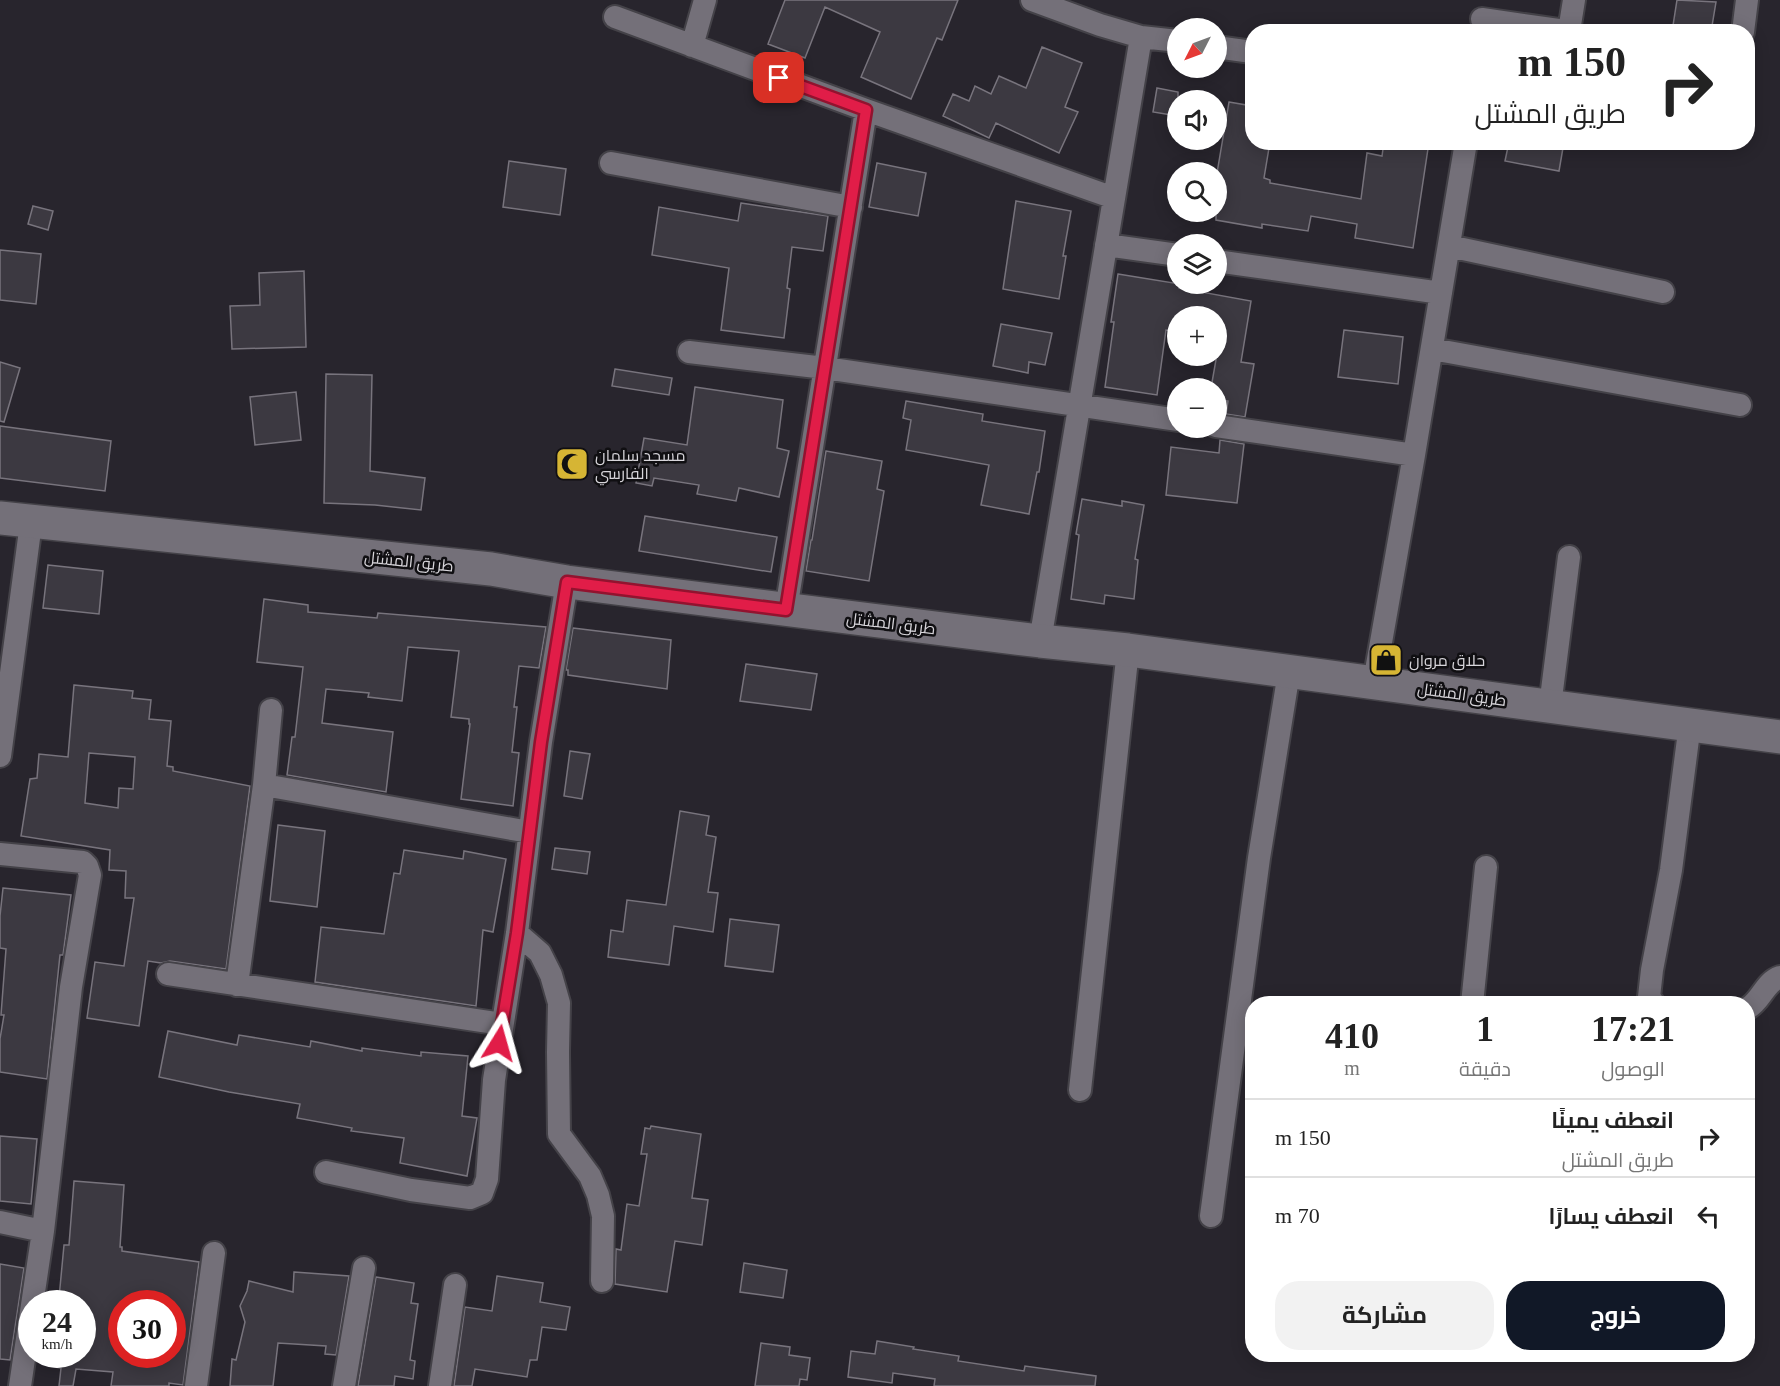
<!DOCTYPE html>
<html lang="ar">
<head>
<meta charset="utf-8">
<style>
	body { margin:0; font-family:"Times New Roman",Cairo,serif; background:#f2f2f2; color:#222; direction:rtl; height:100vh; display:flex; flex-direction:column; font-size:22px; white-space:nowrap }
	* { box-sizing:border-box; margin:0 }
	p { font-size:20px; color:#767676 }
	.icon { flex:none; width:33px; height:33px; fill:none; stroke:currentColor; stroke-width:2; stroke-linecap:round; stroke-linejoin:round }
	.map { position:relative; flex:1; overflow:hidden; direction:ltr }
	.panel { position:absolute; left:1245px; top:996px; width:510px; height:366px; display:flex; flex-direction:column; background:#fff; border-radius:24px; box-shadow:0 3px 15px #0003; direction:rtl }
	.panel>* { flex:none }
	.guide { position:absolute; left:1245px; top:24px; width:510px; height:126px; border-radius:24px; box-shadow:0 3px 15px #0003; direction:rtl; background:#fff; color:#222; overflow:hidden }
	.needle { width:39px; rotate:228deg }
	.fabs { position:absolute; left:1167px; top:18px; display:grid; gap:12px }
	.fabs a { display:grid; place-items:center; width:60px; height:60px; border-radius:50%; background:#fff; box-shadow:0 3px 15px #0003; font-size:30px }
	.speed { position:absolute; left:18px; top:1290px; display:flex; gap:12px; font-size:30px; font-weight:700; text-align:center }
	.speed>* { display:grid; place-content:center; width:78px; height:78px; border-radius:50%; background:#fff; box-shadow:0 3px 15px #0003; line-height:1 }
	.speed small { font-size:15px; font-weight:400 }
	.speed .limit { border:9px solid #d22; background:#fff; color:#111 }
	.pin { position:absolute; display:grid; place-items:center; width:51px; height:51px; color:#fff; margin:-26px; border-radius:12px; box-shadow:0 3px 9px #0006 }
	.me { position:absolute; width:66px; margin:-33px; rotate:8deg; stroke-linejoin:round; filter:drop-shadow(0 0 4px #0008) }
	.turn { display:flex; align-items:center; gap:21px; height:126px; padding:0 30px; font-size:27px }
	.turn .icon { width:78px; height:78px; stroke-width:2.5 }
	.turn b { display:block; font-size:42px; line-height:51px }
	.eta { display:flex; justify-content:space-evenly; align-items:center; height:102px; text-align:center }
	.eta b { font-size:36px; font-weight:700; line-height:42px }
	.action { display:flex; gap:12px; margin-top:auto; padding:12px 30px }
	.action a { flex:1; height:69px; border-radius:24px; background:#111827; color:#fff; font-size:24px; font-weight:700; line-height:69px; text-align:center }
	.action a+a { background:#f2f2f2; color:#222 }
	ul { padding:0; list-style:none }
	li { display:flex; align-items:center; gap:18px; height:78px; padding:0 30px; border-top:2px solid #e0e0e0 }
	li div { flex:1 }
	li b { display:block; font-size:22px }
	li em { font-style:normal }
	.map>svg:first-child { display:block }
</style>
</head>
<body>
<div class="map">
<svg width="1780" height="1386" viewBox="0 0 1780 1386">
	<rect width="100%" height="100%" fill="#28252d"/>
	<path fill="#3c3941" stroke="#78747d" stroke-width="1.5" fill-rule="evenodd" d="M785,0H958L942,40L937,38L911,99L861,77L880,32L825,7L805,58L768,44Z
		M1677,0L1716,2L1711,32H1672Z
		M1042,47L1082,63L1065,107L1078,112L1059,153L996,123L989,138L943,116L953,94L969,101L975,86L991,94L999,76L1026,88Z
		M1157,88L1178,92V116L1153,112Z
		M1229,102L1252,106V142H1270L1264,178L1270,180V183L1361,199L1367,153L1382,156L1384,142H1429L1413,248L1355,238L1357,224L1311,216L1308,231L1262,224V228L1216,220V179Z
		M1509,142H1564L1559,171L1505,161Z
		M509,161L566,169L560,215L503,207Z
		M877,163L926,173L918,216L869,207Z
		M1016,201L1071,211L1063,256H1066L1059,299L1003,289Z
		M741,203L828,216L823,251L792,247L787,288L790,289L784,338L721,330L729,268L652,255L659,207L738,221Z
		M33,206L53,211L48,230L28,224Z
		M0,250L41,254L36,304L0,300Z
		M304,271L306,347L232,349L230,306L260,305L259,273Z
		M1118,274L1180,284L1179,288L1251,301L1241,362L1254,364L1245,417L1226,414L1228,401L1216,399V388H1211L1220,337L1216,336V316H1175L1173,331L1166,330L1157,395L1105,387L1114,322H1111Z
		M1001,324L1052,333L1045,365L1029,362L1028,373L993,366Z
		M1344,330L1403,337L1398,384L1338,377Z
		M0,362L20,368L4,422L0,421Z
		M615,369L672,378L669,395L612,386Z
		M326,374L372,375L370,471L425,478L421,510L375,505L324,503Z
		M695,387L783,400L777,448L789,451L779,497L739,488L736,501L697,494L699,485L654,478L652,486L636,483L644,438L687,445Z
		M296,392L301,440L255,445L250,397Z
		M906,401L983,414L982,421L1045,431L1039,472H1037L1029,514L981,505L989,465L906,450L911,420L903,418Z
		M0,426L111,441L105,491L0,478Z
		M1220,440L1244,444L1237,503L1166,495L1171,447L1219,453Z
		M826,451L882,461L877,489L884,491L869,581L806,571L811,540H812Z
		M1082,499L1122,506V501L1144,505L1135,559L1138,560L1134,599L1105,595L1104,604L1071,599L1079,535L1076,534Z
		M645,516L777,537L771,572L639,551Z
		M48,565L103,571L99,614L43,608Z
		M264,599L308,605V612L377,618L378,613L546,627L539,668L519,666L514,707H517L512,752L519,753L513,806L461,799L470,724H469V719L451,717L459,651L408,647L402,701L368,697L369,693L326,689L322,723L393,732L386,792L287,775L292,737H295L303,667L257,662Z
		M573,628L671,640L667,689L568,675V670H566Z
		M746,664L817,674L811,710L740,701Z
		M74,685L133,691L132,698L151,700L149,719L171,721L167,766L173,767V771L250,786L226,969L170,961L161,963L148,961L139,1026L87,1018L95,962L124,966L134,898H125L126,871L109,870L110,850L21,836L30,779L37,778L39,754L68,757ZM89,753L135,757L133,789L119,788L118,808L85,803Z
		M570,751L590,754L582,799L564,796Z
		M680,811L709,816L706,835L716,837L708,892L718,893L713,932L674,926L669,965L608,957L611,930L623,932L627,900L666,905Z
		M278,825L325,831L317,907L270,901Z
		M555,848L590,852L587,874L552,869Z
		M404,850L463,859L464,851L506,859L493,932L483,930L476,1006L315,982L321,927L384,934L394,873L400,874Z
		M3,888L71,895L63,955H60L47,1079L0,1072V1039L4,1015H1L6,949L0,948V916Z
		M730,919L779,925L773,972L725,966Z
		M168,1031L237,1045L239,1035L310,1047L311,1041L362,1051V1048L421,1056V1052L468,1056L462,1116L477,1118L467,1176L400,1163L404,1138L351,1131L352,1128L297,1118L300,1104L229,1092L159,1077Z
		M651,1126L701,1134L692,1198L708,1200L702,1245L675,1241L667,1292L615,1284L616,1249L621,1250L627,1204L639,1206L647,1154H641L645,1128L650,1129Z
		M0,1136L37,1139L31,1204L0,1201Z
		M74,1181L124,1185L120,1247H122V1251L199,1262L183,1385L169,1383V1386H111L113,1372L76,1369L73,1386H59L61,1368L49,1366V1354H82V1300L59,1298L64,1245H69ZM122,1304H172V1354H122Z
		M744,1263L787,1270L783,1298L740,1292Z
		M0,1264L24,1268L10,1360L0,1359Z
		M294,1272L349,1276L336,1355L325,1354L326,1346L278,1343L273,1386H230L232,1359L236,1360L245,1322L240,1306L247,1291L249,1281L293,1292Z
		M497,1276L543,1283L540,1302L570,1307L566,1330L542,1327L537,1360H530L527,1377L475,1369L472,1386H454L465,1307L492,1311Z
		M376,1277L414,1283L411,1303L418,1304L410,1360L415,1361L413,1379L395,1376L394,1386H358Z
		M877,1341L914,1347L913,1349L959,1356L958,1361L1024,1371L1025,1366L1096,1376L1095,1386H934L935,1379L893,1373L892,1383L848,1377L851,1351L875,1354Z
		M761,1343L790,1347L789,1355L810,1358L807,1380L800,1379L799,1386H755Z"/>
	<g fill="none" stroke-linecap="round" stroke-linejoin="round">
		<defs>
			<path id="street" d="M1032,0L1100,25L1141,37L1178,41
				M615,17L866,110L1114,198
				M1482,19L1573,32
				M1569,31L1574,0
				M1743,32L1747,0
				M692,46L705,0
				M1216,47L1252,52
				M611,163L851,207
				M1106,245L1178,255
				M1449,246L1663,292
				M1216,261L1441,293
				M1432,349L1740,405
				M689,352L825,368L1178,420
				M1216,426L1414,455
				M786,610L866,110
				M1040,641L1141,37
				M1374,682L1414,455L1466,142
				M1550,706L1569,557
				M271,710L264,785L529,832
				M0,756L31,523
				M0,854L83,862L87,866L90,875L71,987L43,1231L20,1386
				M517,933L540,953L551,975L559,1003L558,1052L559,1134L590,1176L598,1195L603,1216L602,1281
				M168,974L502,1024
				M237,985L264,785
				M1472,1004L1486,867
				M1654,1004L1649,997L1652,970L1671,870L1690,724
				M1748,1008C1761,1001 1765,982 1780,977
				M1080,1090L1128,650
				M326,1172L411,1190L470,1198L482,1193L487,1179L494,1080L517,933L541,742L567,582
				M1211,1216L1259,858L1289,672
				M0,1222L43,1231
				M196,1386L214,1253
				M344,1386L364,1268
				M440,1386L455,1285"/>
			<path id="secondary" d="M0,518L491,569L567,582L1040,641L1128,650L1780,737"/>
		</defs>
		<use href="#street" stroke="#444248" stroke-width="26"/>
		<use href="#secondary" stroke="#444248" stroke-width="36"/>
		<use href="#street" stroke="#747079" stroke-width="22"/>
		<use href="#secondary" stroke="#747079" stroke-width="33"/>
	</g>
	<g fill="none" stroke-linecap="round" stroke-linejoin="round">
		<defs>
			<path id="route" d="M499,1043L517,933L541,742L567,582L786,610L866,110L779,78"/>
		</defs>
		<use href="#route" stroke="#92132f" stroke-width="15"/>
		<use href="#route" stroke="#e11d48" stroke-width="10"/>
	</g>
	<defs>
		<symbol id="mosque-square" viewBox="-11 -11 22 22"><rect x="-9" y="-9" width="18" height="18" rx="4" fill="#d6b534" stroke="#100f12"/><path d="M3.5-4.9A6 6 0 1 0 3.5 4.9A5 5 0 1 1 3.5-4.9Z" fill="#111"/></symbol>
		<symbol id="shop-square" viewBox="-11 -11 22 22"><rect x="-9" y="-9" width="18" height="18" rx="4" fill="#d6b534" stroke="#100f12"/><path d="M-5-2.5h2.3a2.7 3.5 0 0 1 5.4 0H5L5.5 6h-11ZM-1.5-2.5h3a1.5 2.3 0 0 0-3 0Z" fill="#111"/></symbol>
	</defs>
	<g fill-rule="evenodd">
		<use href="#mosque-square" x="553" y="445" width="38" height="38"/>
		<use href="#shop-square" x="1367" y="641" width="38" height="38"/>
	</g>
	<g text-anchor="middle" stroke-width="5" stroke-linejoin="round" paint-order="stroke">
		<g font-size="16" fill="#d7d5da" stroke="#100f12" text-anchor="start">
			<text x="595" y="461">مسجد سلمان<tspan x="595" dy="18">الفارسي</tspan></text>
			<text x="1409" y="666">حلاق مروان</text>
		</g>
		<g font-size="16" fill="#d7d5da" stroke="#100f12">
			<text transform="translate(409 561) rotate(6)" y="6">طريق المشتل</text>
			<text transform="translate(891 623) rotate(7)" y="6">طريق المشتل</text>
			<text transform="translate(1462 694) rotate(8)" y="6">طريق المشتل</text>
		</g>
	</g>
</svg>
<div class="fabs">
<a><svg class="needle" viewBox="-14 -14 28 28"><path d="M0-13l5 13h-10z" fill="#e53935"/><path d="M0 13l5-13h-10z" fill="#767676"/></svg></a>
<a><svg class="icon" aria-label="sound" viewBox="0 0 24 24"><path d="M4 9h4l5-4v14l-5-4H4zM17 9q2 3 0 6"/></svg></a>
<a><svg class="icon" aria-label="search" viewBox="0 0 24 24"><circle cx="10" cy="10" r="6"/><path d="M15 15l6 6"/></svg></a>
<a><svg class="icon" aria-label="layers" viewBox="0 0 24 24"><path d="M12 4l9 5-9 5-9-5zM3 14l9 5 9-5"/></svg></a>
<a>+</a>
<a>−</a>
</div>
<div class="speed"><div>24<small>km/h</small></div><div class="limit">30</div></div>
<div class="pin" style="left:779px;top:78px;background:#d93025"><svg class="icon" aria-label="arrive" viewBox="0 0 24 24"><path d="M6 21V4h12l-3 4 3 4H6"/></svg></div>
<svg class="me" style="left:499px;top:1043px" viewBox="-20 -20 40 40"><path d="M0-17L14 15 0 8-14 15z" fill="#e11d48" stroke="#fff" stroke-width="4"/></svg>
<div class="guide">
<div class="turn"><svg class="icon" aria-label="right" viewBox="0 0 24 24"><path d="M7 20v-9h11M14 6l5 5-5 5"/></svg><div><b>150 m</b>طريق المشتل</div></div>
</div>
<section class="panel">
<div class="eta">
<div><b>17:21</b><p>الوصول</p></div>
<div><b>1</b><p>دقيقة</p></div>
<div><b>410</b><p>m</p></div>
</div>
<ul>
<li><svg class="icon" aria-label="right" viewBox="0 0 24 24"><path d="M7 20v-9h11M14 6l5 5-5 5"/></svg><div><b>انعطف يمينًا</b><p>طريق المشتل</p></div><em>150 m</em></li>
<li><svg class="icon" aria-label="left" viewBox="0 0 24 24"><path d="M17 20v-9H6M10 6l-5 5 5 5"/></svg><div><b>انعطف يسارًا</b></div><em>70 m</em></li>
</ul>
<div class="action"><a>خروج</a><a>مشاركة</a></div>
</section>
</div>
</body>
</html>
